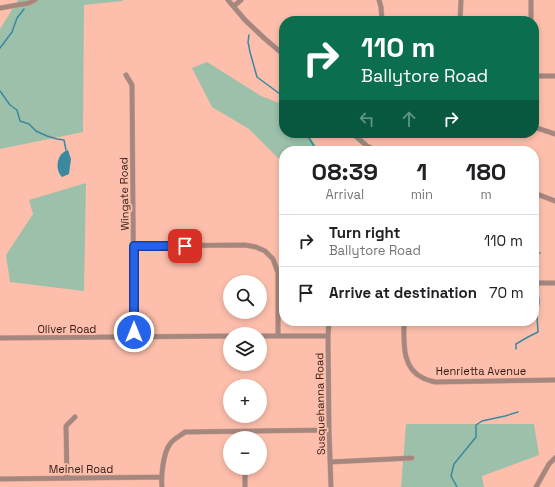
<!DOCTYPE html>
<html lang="en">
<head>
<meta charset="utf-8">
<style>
	body { margin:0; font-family:"Space Grotesk",sans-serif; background:#f6f6f6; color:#202124; height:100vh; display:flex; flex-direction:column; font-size:15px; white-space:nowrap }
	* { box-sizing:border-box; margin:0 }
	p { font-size:13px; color:#757577 }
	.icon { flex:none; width:22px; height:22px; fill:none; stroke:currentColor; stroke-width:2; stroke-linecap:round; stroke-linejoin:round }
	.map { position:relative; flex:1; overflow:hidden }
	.drawer { position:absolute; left:279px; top:146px; width:260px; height:180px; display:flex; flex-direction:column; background:#fff; border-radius:16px; box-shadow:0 2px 6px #0003 }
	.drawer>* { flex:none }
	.top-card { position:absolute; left:279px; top:16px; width:260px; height:122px; border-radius:16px; box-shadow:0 2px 6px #0003; background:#0b6e4f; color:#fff; overflow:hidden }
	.fabs { position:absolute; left:223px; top:275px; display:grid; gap:8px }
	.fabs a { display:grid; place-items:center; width:44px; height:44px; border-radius:50%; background:#fff; box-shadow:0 2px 6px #0003; font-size:20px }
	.pin { position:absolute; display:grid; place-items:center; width:34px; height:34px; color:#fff; margin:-17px; border-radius:8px; box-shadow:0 2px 6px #0006 }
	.me { position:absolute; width:44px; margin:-22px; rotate:0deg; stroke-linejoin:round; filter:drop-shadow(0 0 3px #0008) }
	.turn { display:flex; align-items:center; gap:14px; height:84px; padding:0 16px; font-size:18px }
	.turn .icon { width:52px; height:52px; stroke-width:2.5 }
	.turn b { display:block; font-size:28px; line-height:34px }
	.lanes { display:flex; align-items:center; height:38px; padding:0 16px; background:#0003; justify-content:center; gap:20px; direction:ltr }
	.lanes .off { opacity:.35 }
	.eta { display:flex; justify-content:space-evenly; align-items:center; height:68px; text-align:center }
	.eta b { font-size:24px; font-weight:700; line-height:28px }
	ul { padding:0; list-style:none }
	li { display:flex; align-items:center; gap:12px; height:52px; padding:0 16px; border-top:1px solid #e0e0e0 }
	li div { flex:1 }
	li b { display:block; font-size:15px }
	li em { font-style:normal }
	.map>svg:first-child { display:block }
</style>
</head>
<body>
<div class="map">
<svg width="555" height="487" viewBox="0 0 555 487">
	<rect width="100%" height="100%" fill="#fdbfac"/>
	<path fill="#9cc0aa" d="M18,0H122L123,1L84,5L83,132L0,149V29Z
		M207,62L261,96L282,104L284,106V133H306L320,151H284V164L249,129L212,107L192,68Z
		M86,183L84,291L10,282L6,255L33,214L29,200Z
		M406,424H534L539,455L482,476L484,487H401Z"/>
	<path fill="#3b899e" d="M68,150L71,159L69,174L62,177C54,169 57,153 68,150Z"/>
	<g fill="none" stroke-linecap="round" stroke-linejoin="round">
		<path stroke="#3b899e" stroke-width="1.5" d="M249,35L248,42L250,52L257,77L284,97
			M0,48L12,32L17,18L24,9
			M0,91L10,105L17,110L20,121L29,124L36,131L47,136L57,139L64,140L66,150
			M306,133L314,146L319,151
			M534,253H540
			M516,349V344L528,337L538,332L537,316L539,302L538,291
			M457,487L451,476L454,464L476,437V425L482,421L505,416L518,412"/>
		<defs>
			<path id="street" d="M228,0L245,20L264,38L284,55
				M379,0L381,7L382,21
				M234,6L241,0
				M0,8L29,3L35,0
				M460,21L461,0
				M531,21V0
				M126,75L132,85L134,338
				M534,76H555
				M534,127L555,134
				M352,133L367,146L378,151
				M534,193L555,201
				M134,246L245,245L256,247L265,251L273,259L278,273V336
				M534,283H555
				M329,321L328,336L329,430L331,487
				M404,321C404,341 401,368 423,378C427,380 431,381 435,382L555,380
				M260,336H328
				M0,338L230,336
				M245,431V438
				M330,462L412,458
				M245,468V487
				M67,478L66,426L75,417
				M0,479L161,477
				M162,487C161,476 163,453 170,444C173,439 180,436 185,432L329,430
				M536,487L549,464L555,458"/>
		</defs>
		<use href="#street" stroke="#d49e8e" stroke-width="5.5"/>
		<use href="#street" stroke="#a4877f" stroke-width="4.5"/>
	</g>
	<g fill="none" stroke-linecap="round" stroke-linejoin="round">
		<defs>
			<path id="route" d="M134,332V246H185"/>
		</defs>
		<use href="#route" stroke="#184099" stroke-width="10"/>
		<use href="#route" stroke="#2563eb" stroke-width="7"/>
	</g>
	<g text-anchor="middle" stroke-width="4" stroke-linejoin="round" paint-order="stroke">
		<g font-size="11" fill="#311b14" stroke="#fdbfac">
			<text transform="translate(124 194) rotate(-91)" y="4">Wingate Road</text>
			<text x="67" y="333">Oliver Road</text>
			<text x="481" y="375">Henrietta Avenue</text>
			<text transform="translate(320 404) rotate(-91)" y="4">Susquehanna Road</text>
			<text x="81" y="473">Meinel Road</text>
		</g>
	</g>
</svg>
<div class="fabs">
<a><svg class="icon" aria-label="search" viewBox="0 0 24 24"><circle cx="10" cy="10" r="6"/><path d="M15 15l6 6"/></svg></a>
<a><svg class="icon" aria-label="layers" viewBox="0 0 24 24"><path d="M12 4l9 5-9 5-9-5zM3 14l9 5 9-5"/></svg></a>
<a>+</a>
<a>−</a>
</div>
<div class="pin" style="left:185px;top:246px;background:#d93025"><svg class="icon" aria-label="arrive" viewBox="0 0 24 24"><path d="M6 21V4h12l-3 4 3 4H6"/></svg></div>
<svg class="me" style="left:134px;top:332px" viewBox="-20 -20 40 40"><circle r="17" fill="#2563eb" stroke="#fff" stroke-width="3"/><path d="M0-11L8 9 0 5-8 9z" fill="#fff"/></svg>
<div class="top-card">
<div class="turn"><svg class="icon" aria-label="right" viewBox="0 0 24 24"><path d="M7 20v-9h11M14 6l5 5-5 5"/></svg><div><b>110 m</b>Ballytore Road</div></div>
<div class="lanes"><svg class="icon off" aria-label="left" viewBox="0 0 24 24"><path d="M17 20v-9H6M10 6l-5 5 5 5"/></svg><svg class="icon off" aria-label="ahead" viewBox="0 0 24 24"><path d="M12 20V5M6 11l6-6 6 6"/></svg><svg class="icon" aria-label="right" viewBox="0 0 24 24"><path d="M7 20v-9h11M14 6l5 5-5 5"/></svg></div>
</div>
<section class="drawer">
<div class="eta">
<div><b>08:39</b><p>Arrival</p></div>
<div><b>1</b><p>min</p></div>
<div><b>180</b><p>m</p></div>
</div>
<ul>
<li><svg class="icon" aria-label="right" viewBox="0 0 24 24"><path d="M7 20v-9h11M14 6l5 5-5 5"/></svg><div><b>Turn right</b><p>Ballytore Road</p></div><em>110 m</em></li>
<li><svg class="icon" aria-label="arrive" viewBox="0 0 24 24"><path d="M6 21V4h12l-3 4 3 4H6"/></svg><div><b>Arrive at destination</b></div><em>70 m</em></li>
</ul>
</section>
</div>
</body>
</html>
